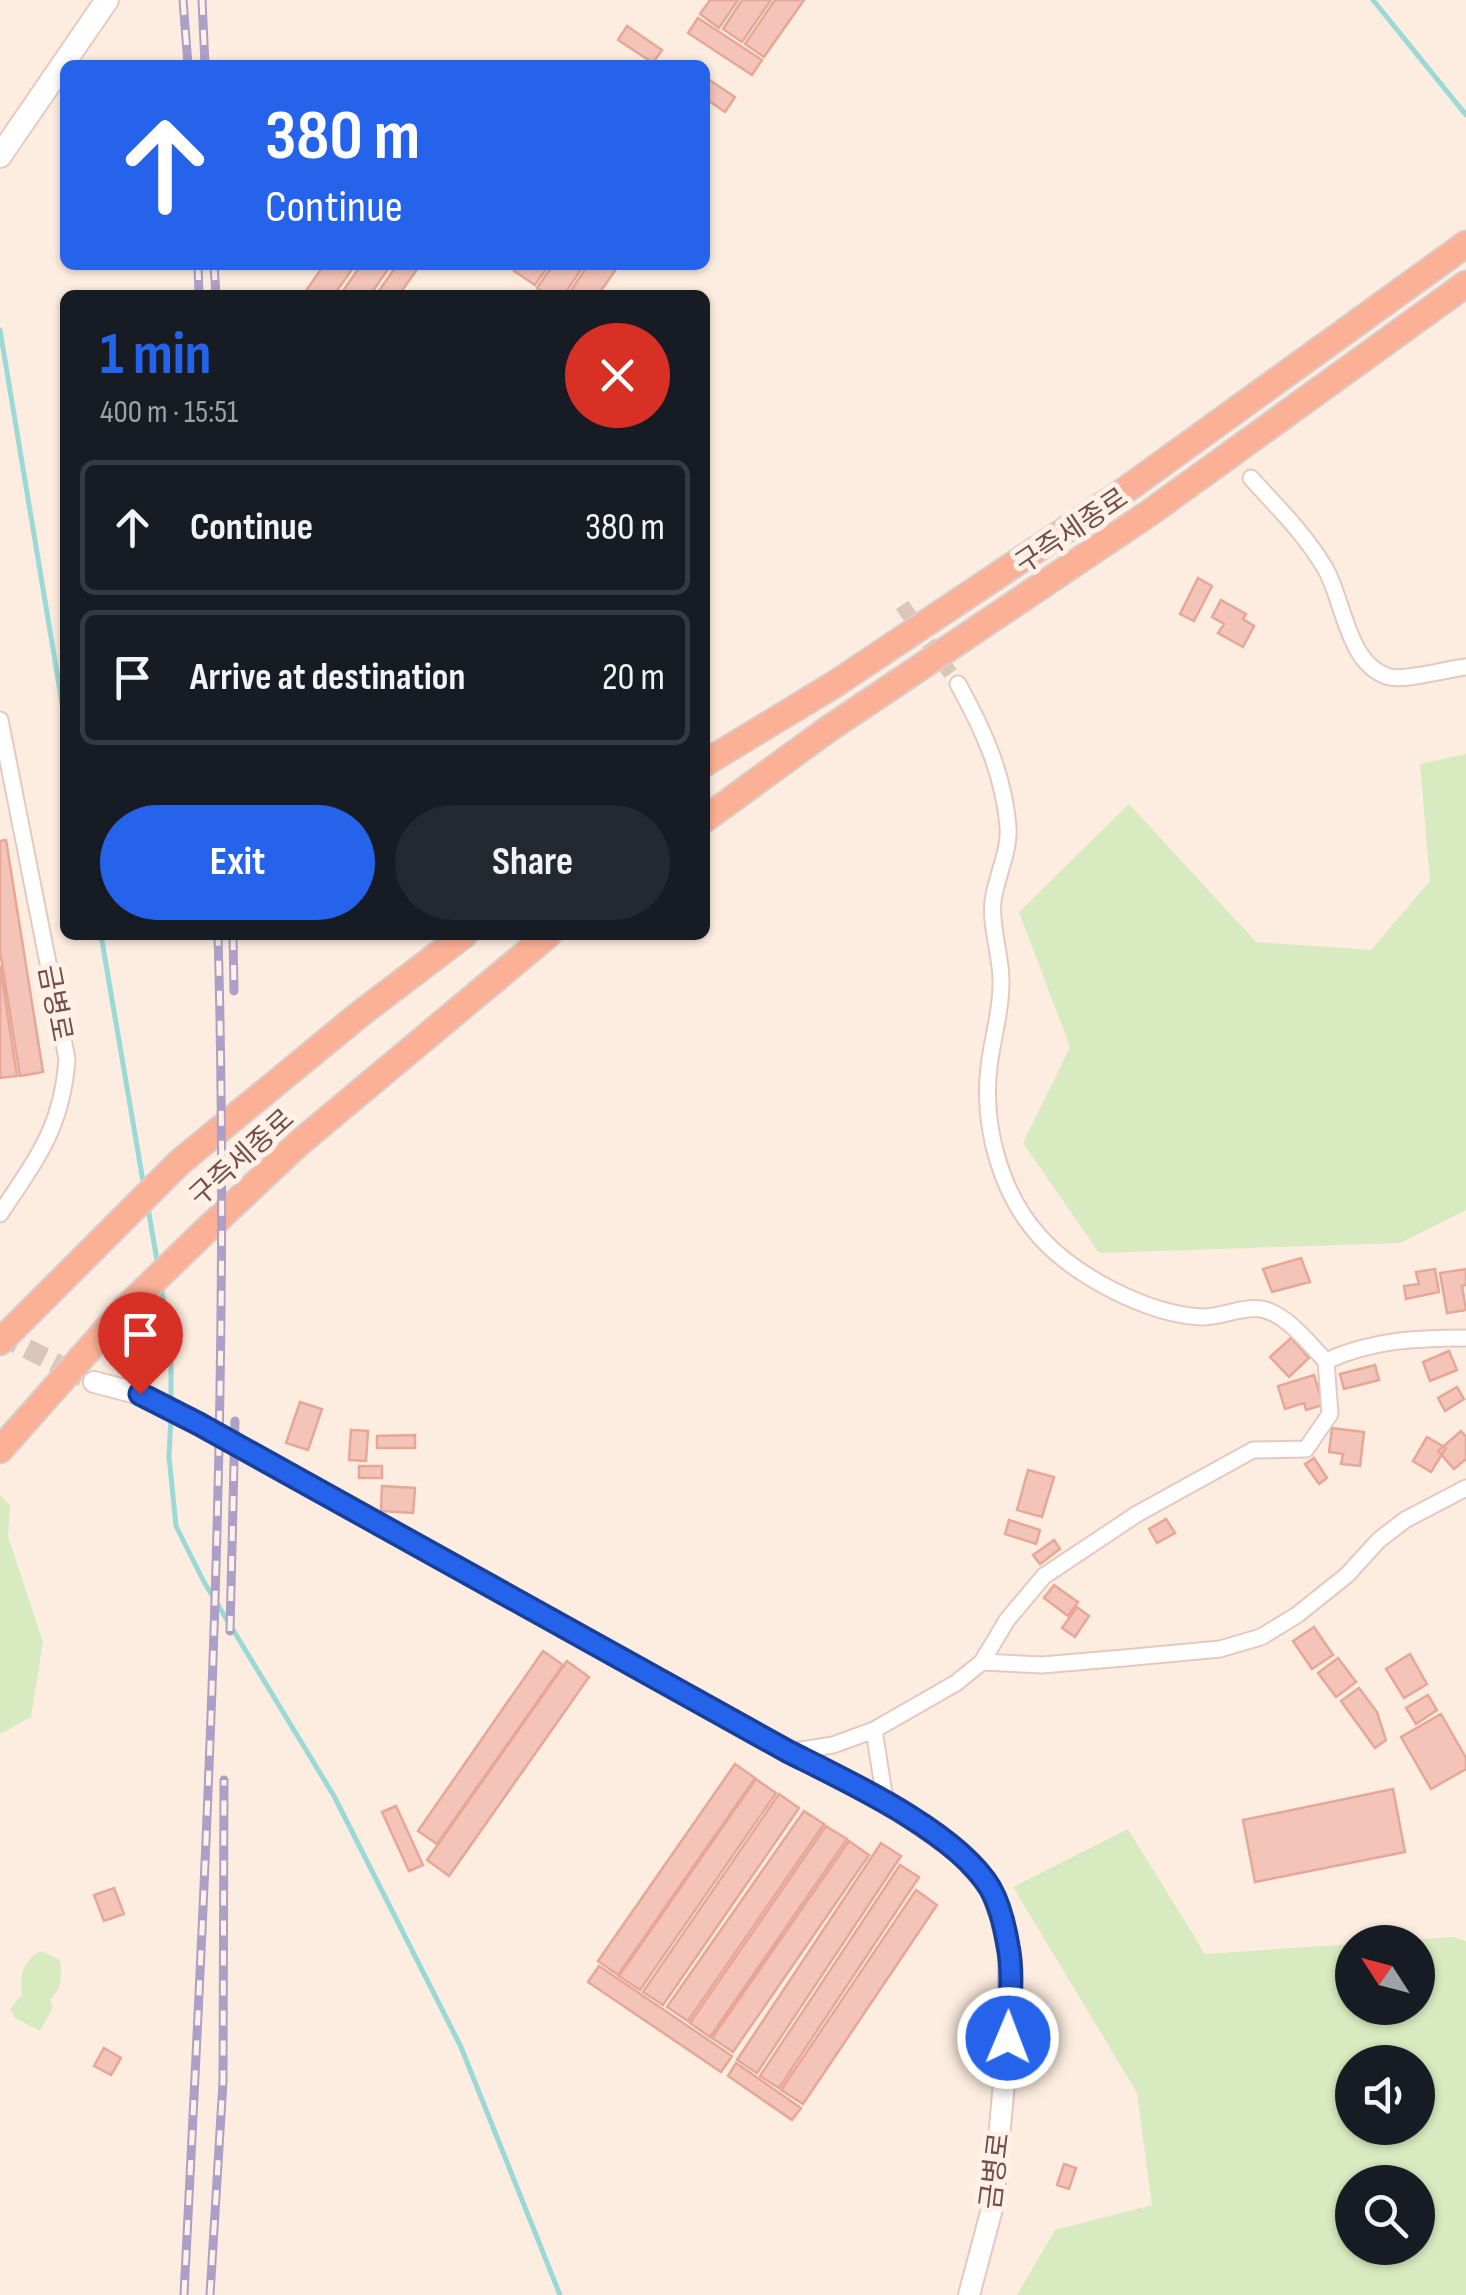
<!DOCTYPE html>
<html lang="en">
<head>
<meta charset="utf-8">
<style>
	body { margin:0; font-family:"Sofia Sans Condensed","Noto Sans KR",sans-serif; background:#242831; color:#f1f3f6; height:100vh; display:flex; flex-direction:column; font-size:38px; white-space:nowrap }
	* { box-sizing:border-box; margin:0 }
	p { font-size:32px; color:#9ea1a6 }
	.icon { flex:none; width:55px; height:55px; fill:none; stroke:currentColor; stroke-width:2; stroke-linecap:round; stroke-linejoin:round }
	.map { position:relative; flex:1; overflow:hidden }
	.panel { position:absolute; left:60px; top:290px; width:650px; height:650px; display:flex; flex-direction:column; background:#171b24; border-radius:15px; box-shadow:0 2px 8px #0004 }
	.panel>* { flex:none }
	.hud { position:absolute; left:60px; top:60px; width:650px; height:210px; border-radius:15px; box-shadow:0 2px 8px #0004; background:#2563eb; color:#fff; overflow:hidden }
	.needle { width:65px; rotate:306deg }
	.tools { position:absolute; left:1335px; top:1925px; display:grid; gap:20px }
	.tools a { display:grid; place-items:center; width:100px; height:100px; border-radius:50%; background:#171b24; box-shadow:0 2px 8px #0004; font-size:50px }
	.pin { position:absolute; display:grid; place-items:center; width:85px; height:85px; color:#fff; margin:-102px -42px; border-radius:50% 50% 50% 0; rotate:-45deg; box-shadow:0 0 10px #0007 }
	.pin .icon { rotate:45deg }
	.me { position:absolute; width:110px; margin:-55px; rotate:1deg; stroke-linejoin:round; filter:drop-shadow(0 0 8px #0008) }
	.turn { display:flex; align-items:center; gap:35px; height:210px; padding:0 40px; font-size:45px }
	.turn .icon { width:130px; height:130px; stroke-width:2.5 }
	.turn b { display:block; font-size:70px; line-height:85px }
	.round { display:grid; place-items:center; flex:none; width:105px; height:105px; border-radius:52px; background:#242831 }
	.headline { display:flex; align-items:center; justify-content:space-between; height:170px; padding:0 40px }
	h1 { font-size:60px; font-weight:700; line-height:75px; color:#2563eb }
	.action { display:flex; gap:20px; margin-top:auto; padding:20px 40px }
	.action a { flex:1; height:115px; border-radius:60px; background:#2563eb; color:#fff; font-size:40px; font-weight:700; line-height:115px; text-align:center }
	.action a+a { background:#242831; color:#f1f3f6 }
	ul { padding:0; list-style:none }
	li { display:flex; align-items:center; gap:30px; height:135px; margin:0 20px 15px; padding:0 20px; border:5px solid #363941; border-radius:15px }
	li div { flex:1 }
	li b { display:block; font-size:38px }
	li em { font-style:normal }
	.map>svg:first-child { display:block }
</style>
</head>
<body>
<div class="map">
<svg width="1466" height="2295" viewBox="0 0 1466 2295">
	<rect width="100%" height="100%" fill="#fdede0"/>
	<path fill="#d8eabf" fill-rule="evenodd" d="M1466,754V1210L1400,1243L1099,1253L1023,1143L1070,1047L1019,912L1129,804L1256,942L1371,950L1430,881L1420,764Z
		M0,1495L10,1505L8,1536L43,1642L31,1717L0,1734Z
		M1128,1829L1205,1954L1352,1944V2008H1418V1942H1379L1454,1937L1466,1941V2295H1017L1055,2230L1152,2205L1137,2093L1013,1887ZM1418,2062V2128H1352V2062ZM1418,2182V2248H1352V2182Z
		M41,1951L60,1960C62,1978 62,1987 50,2000L53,2007L40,2031L15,2018L10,2009L22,1994C19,1974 23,1961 41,1951Z"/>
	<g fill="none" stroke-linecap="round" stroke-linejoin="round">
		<path stroke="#9bd9d7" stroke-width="5" d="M1373,0L1466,115
			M0,330L65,721
			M101,935L144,1187
			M148,1208L158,1266
			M161,1287L171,1346V1405
			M171,1416L169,1457L176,1526L204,1582L334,1796L461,2047L560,2295"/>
	</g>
	<path fill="#f3c4b7" stroke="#e6a797" stroke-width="2.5" d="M710,0H738L719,28L700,14Z
		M742,0H771L742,42L723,29Z
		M775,0H804L764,57L745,44Z
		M698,18L762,60L752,75L688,33Z
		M627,26L662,50L653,63L618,40Z
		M705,77L735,97L725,112L705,98Z
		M324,265H355L334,295H303Z
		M361,265H391L370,295H340Z
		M397,265H420L399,295H376Z
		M518,265H549L535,285L514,271Z
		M553,265H584L564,295H547L537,288Z
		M588,265H619L598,295H568Z
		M1198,578L1212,586L1194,621L1180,614Z
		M1221,600L1246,614L1243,619L1254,626L1243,647L1218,633L1224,624L1212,617Z
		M6,840L43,1072L20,1076L0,951V841Z
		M0,966L17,1076L0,1078Z
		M1301,1258L1310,1282L1272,1292L1263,1269Z
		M1435,1269L1439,1292L1406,1299L1404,1286L1419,1284L1416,1272Z
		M1466,1269V1285L1462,1286L1466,1310L1447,1313L1440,1273Z
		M1291,1338L1309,1358L1289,1377L1270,1357Z
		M1449,1351L1457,1370L1430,1381L1423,1362Z
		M1375,1365L1379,1380L1344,1389L1340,1374Z
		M1314,1375L1323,1405L1306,1410L1304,1403L1285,1409L1278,1386Z
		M1457,1387L1464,1399L1445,1411L1438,1398Z
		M300,1402L322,1409L308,1450L286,1443Z
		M1332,1428L1364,1432L1360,1466L1341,1464L1343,1454L1329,1452Z
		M351,1430L368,1431L366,1461L349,1460Z
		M1461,1431L1466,1437V1459L1454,1469L1438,1451Z
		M415,1435V1448H377V1436Z
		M1427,1437L1446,1448L1431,1472L1413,1461Z
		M1314,1458L1327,1478L1319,1484L1305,1464Z
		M359,1466H382V1478H359Z
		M1028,1470L1054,1477L1042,1517L1017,1510Z
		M382,1486L415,1488L413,1513L381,1511Z
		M1166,1519L1175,1533L1157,1543L1149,1529Z
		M1009,1520L1040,1530L1036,1544L1005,1534Z
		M1054,1540L1060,1549L1040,1564L1033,1555Z
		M1054,1585L1078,1602L1068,1616L1044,1598Z
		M1077,1607L1089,1616L1075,1637L1062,1628Z
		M1314,1627L1333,1655L1312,1669L1293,1641Z
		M543,1651L563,1665L437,1844L418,1831Z
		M1410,1654L1427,1684L1404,1698L1386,1669Z
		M1338,1658L1356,1682L1336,1697L1318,1673Z
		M567,1661L589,1677L449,1876L427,1860Z
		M1359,1688L1377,1712L1386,1740L1375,1748L1341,1701Z
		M1428,1695L1437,1710L1416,1724L1406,1708Z
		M1441,1714L1466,1758V1769L1431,1789L1401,1737Z
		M735,1764L755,1778L618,1975L598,1961Z
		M756,1779L776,1793L640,1990L619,1976Z
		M1393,1789L1405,1852L1255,1882L1243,1820Z
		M779,1794L799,1808L663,2005L643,1992Z
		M396,1806L423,1865L409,1871L382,1812Z
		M804,1811L824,1824L688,2021L667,2007Z
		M826,1826L847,1839L710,2037L690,2023Z
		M849,1841L869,1855L733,2052L712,2038Z
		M881,1843L901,1856L757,2073L737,2060Z
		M900,1865L919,1877L779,2088L760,2076Z
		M114,1888L124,1914L104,1921L94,1895Z
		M916,1890L937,1905L803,2104L781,2090Z
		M599,1966L732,2056L721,2072L588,1982Z
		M104,2048L121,2058L111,2075L94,2066Z
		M736,2063L801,2108L792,2120L728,2076Z
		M1064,2164L1076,2168L1069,2189L1057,2185Z"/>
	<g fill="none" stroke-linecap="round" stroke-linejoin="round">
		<path stroke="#dbc6ba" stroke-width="15" stroke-dasharray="15 8" stroke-linecap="butt" d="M902,605L958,684"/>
		<path stroke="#dbc6ba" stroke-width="20" stroke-dasharray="20 10" stroke-linecap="butt" d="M0,1335L83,1377"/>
		<defs>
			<path id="minor" d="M1251,478C1277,507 1305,534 1325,568C1344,600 1347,666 1390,677C1406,681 1447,669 1466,667
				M958,684C983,729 1004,775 1008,827C1010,851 996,877 993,901C990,928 1002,957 1001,984C1001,1013 992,1039 989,1067C982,1125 1000,1193 1040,1237C1075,1276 1147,1314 1201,1317C1220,1318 1242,1306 1261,1309C1286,1313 1309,1344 1326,1361
				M0,720L67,1059C62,1128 37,1158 0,1214
				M982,1662L1042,1665L1124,1658L1220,1649L1261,1637L1297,1615L1347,1575L1379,1540L1405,1520L1466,1488
				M874,1730L885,1800
				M789,1752L833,1745L874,1730L956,1683L982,1662L1007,1620L1044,1576L1137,1514L1253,1450L1306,1449L1330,1414L1326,1361C1372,1340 1416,1338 1466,1338"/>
			<path id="tertiary" d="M94,1382L140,1394L199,1424L789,1752L885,1800L959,1852L990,1887L1001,1918L1009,1951L1008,2038L993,2205L969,2295"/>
			<path id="secondary" d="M0,156L107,0"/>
			<path id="trunk" d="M705,763L835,684L1127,489L1466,244
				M705,819L827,730L1148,514L1466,284
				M0,1342L180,1162L360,1014L464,935
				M0,1450L122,1312L198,1238L298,1144L548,935"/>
		</defs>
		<use href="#minor" stroke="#e3c9bf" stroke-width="19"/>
		<use href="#tertiary" stroke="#e3c9bf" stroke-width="24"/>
		<use href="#secondary" stroke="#e8c9bc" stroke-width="26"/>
		<use href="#trunk" stroke="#d8cecb" stroke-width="29"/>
		<use href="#minor" stroke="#fff" stroke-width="15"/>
		<use href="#tertiary" stroke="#fff" stroke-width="20"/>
		<use href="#secondary" stroke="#fff" stroke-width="22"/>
		<use href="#trunk" stroke="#fcb096" stroke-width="25"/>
		<defs>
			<path id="rail" d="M183,0L188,65
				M202,0L205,65
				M198,265L199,295
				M214,265L216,295
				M233,935L234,991
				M230,1631L235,1421
				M184,2295C207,1842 231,1389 218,935
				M210,2295L223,2082L224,1780"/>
		</defs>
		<use href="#rail" stroke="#ada0c6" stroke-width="9"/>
		<use href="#rail" stroke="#fff1e7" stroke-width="5" stroke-dasharray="15" stroke-linecap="butt"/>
	</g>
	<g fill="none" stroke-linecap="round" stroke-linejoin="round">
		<defs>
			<path id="route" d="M140,1394L199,1424L789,1752C847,1781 957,1832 990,1888C1000,1905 1005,1928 1008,1946C1014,1975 1009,2009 1008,2038"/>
		</defs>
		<use href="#route" stroke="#184099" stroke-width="25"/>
		<use href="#route" stroke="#2563eb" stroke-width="18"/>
	</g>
	<g text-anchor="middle" stroke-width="10" stroke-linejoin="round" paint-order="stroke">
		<g font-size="28" fill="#744f47" stroke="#fff1e7">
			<text transform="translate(1071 530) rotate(-34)" y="10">구즉세종로</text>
			<text transform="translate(56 1003) rotate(79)" y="10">금병로</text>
			<text transform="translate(241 1157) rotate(-42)" y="10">구즉세종로</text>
			<text transform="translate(994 2171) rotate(-83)" y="10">금병로</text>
		</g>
	</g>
</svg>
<div class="tools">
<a><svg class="needle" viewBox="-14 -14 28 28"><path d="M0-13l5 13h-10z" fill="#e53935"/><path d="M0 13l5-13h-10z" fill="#9ea1a6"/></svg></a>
<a><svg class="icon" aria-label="sound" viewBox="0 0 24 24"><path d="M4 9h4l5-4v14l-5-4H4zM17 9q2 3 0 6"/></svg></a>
<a><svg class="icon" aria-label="search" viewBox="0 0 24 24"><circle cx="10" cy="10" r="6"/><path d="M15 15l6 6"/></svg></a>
</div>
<div class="pin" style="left:140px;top:1394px;background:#d93025"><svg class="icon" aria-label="arrive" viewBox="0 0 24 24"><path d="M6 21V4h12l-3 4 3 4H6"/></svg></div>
<svg class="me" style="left:1008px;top:2038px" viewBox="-20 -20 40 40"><circle r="17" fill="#2563eb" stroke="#fff" stroke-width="3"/><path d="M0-11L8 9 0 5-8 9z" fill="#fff"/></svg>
<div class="hud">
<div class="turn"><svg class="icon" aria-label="ahead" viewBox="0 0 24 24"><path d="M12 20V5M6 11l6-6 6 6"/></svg><div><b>380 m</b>Continue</div></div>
</div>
<section class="panel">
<div class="headline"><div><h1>1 min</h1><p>400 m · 15:51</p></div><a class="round" style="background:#d93025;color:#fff"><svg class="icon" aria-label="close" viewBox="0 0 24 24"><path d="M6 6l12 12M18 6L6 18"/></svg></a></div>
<ul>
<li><svg class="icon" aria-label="ahead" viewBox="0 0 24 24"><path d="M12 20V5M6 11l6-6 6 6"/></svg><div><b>Continue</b></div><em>380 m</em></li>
<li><svg class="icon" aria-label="arrive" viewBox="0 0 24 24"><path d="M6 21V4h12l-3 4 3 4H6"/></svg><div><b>Arrive at destination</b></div><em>20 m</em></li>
</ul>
<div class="action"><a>Exit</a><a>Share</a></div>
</section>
</div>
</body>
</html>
